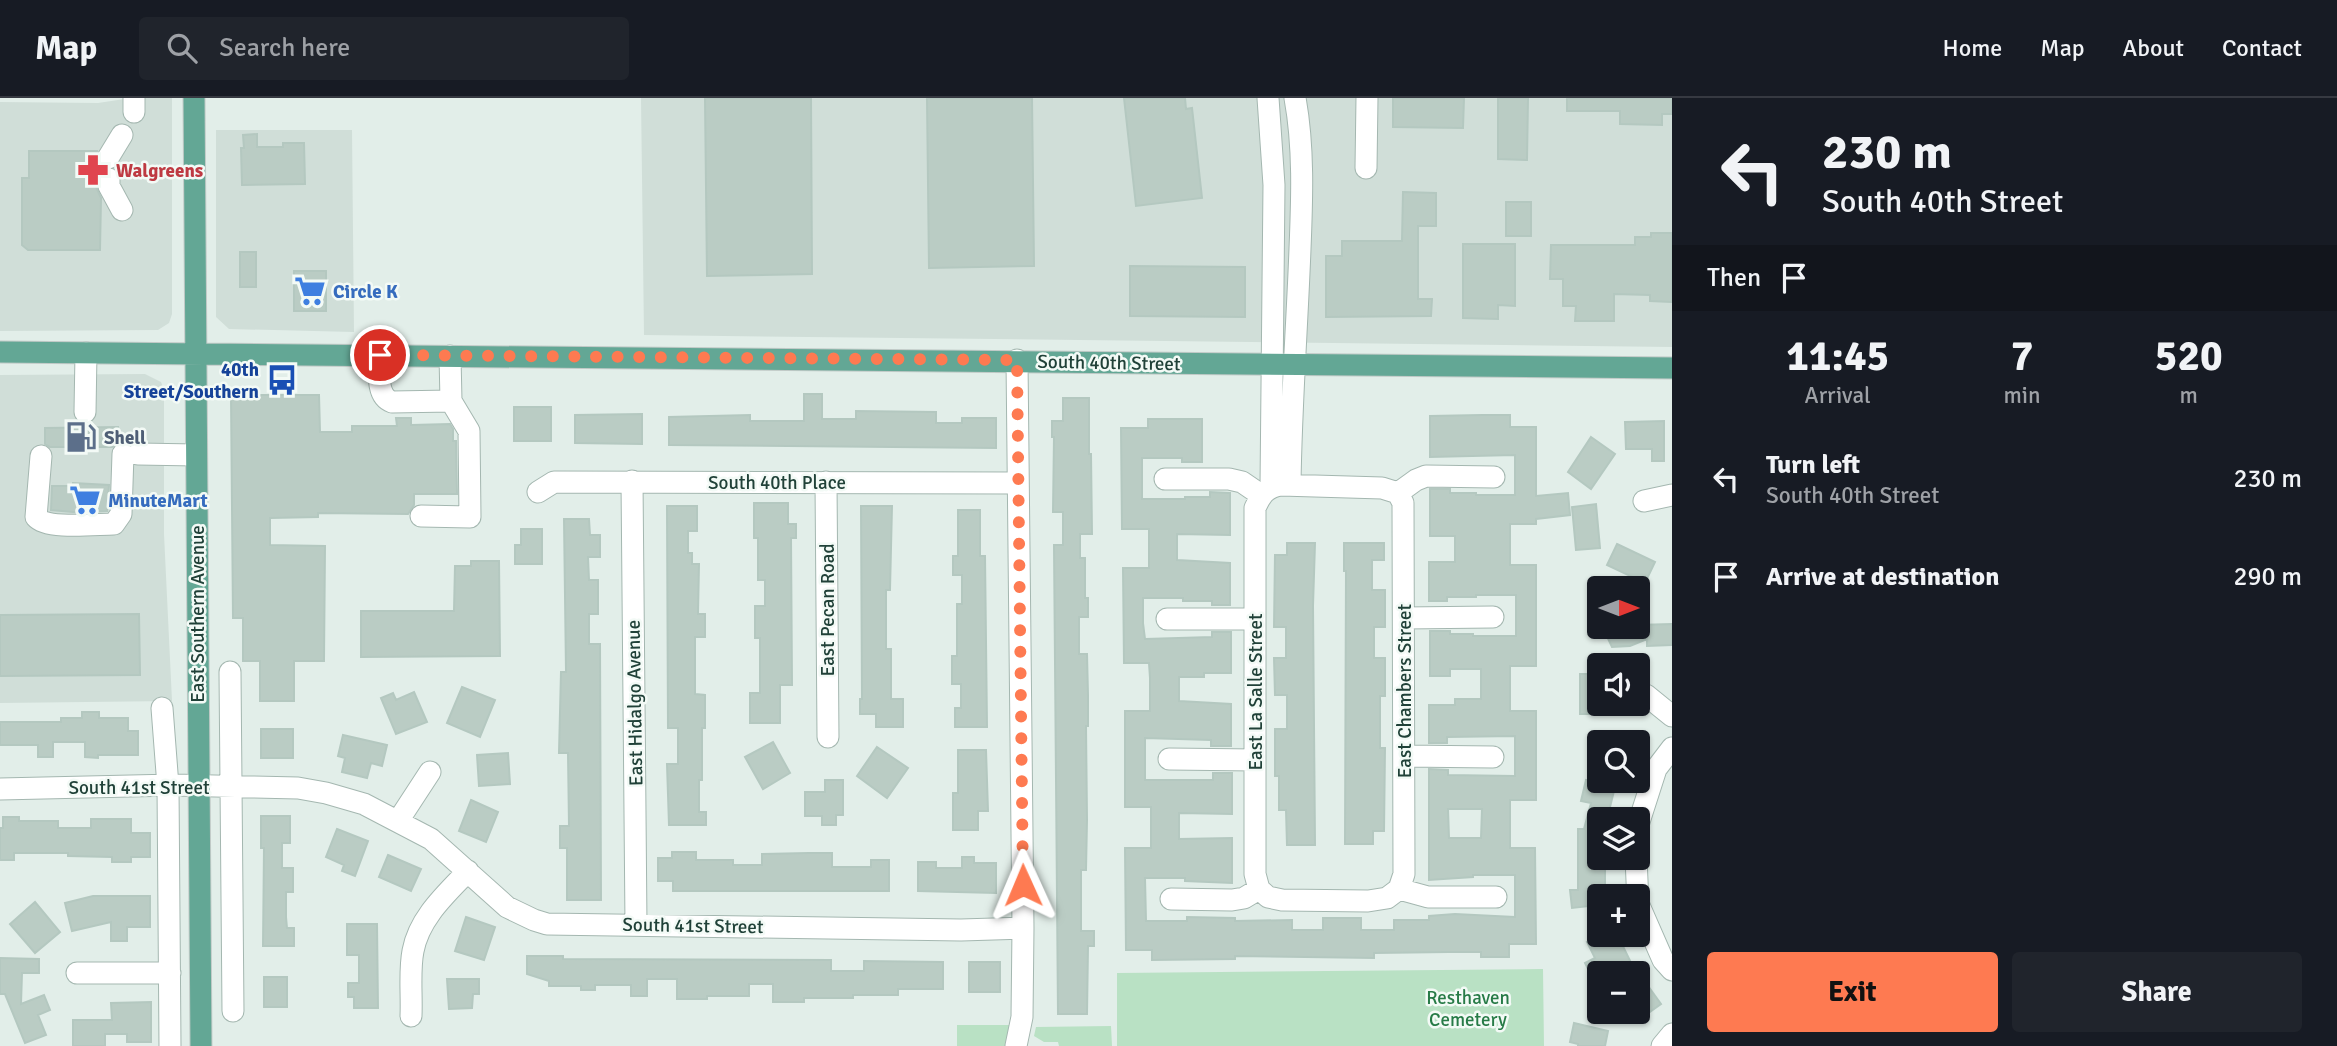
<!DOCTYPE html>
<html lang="en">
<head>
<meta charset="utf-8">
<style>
	body { margin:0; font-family:Signika,sans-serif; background:#20242c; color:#f1f3f6; height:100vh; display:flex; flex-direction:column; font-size:26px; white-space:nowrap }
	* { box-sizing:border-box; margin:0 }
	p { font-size:23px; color:#9ea1a6 }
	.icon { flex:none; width:38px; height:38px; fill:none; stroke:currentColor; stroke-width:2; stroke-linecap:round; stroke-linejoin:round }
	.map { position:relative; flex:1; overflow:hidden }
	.details { display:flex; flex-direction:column; background:#171b24; width:665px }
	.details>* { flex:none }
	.banner { background:#171b24; color:#f1f3f6; overflow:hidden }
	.needle { width:46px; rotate:90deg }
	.controls { position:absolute; left:1587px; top:478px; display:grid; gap:14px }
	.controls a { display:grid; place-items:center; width:63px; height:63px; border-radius:7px; background:#171b24; box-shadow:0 2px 5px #0004; font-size:35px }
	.pin { position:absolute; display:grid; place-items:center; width:60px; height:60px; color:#fff; margin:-30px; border:4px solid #fff; border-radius:50%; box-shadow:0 2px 7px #0007 }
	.me { position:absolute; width:77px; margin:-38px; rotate:359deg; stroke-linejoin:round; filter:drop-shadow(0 0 5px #0008) }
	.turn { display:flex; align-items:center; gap:24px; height:147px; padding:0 35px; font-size:32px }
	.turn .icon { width:91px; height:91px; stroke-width:2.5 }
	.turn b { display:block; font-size:49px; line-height:60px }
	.then { display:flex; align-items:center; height:66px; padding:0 35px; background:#0003; gap:14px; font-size:26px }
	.eta { display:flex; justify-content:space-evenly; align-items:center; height:119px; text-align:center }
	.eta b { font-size:42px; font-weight:800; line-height:49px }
	.button { display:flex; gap:14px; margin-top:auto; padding:14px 35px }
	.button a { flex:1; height:80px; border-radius:7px; background:#fe7a51; color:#111; font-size:28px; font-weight:800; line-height:80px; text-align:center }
	.button a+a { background:#20242c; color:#f1f3f6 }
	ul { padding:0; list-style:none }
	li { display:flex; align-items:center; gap:21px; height:98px; padding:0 35px }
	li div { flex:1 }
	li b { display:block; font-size:26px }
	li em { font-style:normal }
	header { display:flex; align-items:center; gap:42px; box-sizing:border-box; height:98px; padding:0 35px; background:#171b24; border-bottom:2px solid #363941 }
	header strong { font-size:33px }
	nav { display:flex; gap:38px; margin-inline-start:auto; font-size:24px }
	.search { width:490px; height:63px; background:#20242c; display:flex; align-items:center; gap:18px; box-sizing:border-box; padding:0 24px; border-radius:7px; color:#9ea1a6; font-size:26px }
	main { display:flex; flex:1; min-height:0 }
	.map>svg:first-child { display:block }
</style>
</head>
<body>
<header>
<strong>Map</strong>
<div class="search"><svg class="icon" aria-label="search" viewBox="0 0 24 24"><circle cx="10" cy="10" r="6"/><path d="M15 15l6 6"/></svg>Search here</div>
<nav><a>Home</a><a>Map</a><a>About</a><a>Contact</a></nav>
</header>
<main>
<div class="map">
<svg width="1672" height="948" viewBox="0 0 1672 948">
	<rect width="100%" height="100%" fill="#e2eee9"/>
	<path fill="#d0ded8" d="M131,0H172V216L169,225L158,232L0,233V4L98,5Z
		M641,0H1672V249L644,237Z
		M216,32H352L354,234L229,231L216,219Z
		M145,276L161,284L164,292V436L172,603L0,605V277Z"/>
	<path fill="#b9e1c4" d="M1543,871L1544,948H1117V875Z
		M957,927H1011L1008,948H957Z
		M1111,928L1112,948H1059L1058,944H1044L1034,938L1036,929Z"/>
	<path fill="#baccc4" stroke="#b4c8c0" stroke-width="2" fill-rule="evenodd" d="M705,0H811L812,176L707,178Z
		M927,0H1032L1034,168L929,170Z
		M1124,0H1185L1186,11L1192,10L1202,100L1136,108Z
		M1393,0H1464L1463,30L1393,29Z
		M1498,0H1528L1527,62L1498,61Z
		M1567,0H1672V16H1662V27L1620,26V13H1567Z
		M257,36V49H283V45H304L305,86L242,87L241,50H244L243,37Z
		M29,53H97L95,60L101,71L96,81V89L101,100L100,152H28L22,147V80H29Z
		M1403,94L1436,95V128H1418V201H1432L1431,218L1326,219V158H1342V143H1402Z
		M1506,104H1531V138H1506Z
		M1651,135H1672V204L1650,203V197L1614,196V223H1575L1576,208H1563V181H1550L1551,147H1635V139H1651Z
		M1463,146H1515V208L1498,207V221L1463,220Z
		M240,154H256V189H240Z
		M1130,168L1245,169V219L1130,218Z
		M294,173H326V213H294Z
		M804,296H822V321H856V313L936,314V325H962V320H996V350L669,347V319L750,317V323H804Z
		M231,297H319L320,334H352V328H397L396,320H411V327L450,326L453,331V343H456L457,396H414V407L408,416L318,415V419L270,420V447L325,448L324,563H294V603H260V563H243V520H233Z
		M1063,300H1089V356H1091L1092,436H1080V460H1085V500H1088V519H1079V556H1087L1088,597V628H1086L1087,722L1086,772H1081V833H1094V848H1088L1087,916H1058L1054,447H1063V414H1053L1054,339H1052V323H1063Z
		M514,309H551V343H514Z
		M642,316V346L575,345V317Z
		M1482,317H1510V329H1536V398L1568,395L1570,417L1536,421V426H1510V467H1536V568H1510V613H1536V702H1510V750H1535L1536,846H1509V859H1481V854H1449L1374,855V860L1235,858V861L1152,862V852H1126L1125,750H1151V709H1125V613H1150V580L1149,565H1124L1123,470H1149V431H1122L1121,330H1148V321H1202V364H1182V360H1142V401H1185V399H1210V394L1230,395V437L1177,436V462L1230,465V507H1212V503H1183V500H1143V525L1145,541L1212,539V534H1231V575H1204V579H1179V603L1231,606V648H1211V642L1145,640V682H1213V675H1232V716L1179,715V741L1232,740V785L1185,783V780H1145L1146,823H1187V819L1235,820V823L1292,822V832H1323V820H1361V832H1394V822H1429V818L1455,816L1515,819V777H1473V779L1429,782V671L1448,672V677L1515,678V638L1447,639V645H1429V607H1455V601H1481V571H1450V578H1430V533H1450V536H1473V538H1516V497H1476V499H1447V503H1429V464H1455V438H1430V391H1450V395H1476V397H1515V357L1430,359V318ZM1448,711H1482L1481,740H1449Z
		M1664,323V363H1652V351H1626L1625,324Z
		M118,329V344L112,349H50L45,346V330Z
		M1591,339L1615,356L1591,391L1568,374Z
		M73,385L109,387L107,413L73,414L51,412L52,388H73Z
		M754,405H788V426H796V440H791L792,587H780V625H750V595H760V540H755V508H765V482H758V440H754Z
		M1596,406L1600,450L1576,452L1572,409Z
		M667,408H697V433H688V455H692V466H699L698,516H705V539H695V596L705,597V630H702V682H699V714H706V727H669L667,666H678V630H668Z
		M861,408H892L890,492H886V551H891V601H903V629H876V616H860V601H862Z
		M958,412H980V458H985L987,629H955V610H961V586H952V558H957V506H962V477H953V458H958Z
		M564,421H589L590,437H600V459H588L589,482H598V516H589V546H600L601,802H567V750H560V728H569L568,655H559L561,574H566Z
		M521,431H542V466H515V447H521Z
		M1287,445H1315L1313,508L1315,747H1287L1286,712H1279V678H1275V631H1287V597H1275L1274,560H1286V529H1274L1275,457H1287Z
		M1344,445H1384V462H1372V492H1385V529H1374V560H1385V598H1380V650H1385L1384,733H1373V746H1345L1346,473H1344Z
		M1617,446L1655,464L1645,485L1607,467Z
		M471,463H499L500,558L361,559V513H454L455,468H471Z
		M139,516L140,577L0,578V517Z
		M1672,526V547L1647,548V541L1630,548L1612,549L1602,528Z
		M1580,576H1600V616H1580Z
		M462,589L495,602L480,639L447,625Z
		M414,594L427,624L396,636L381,600L393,595L396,602Z
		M82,614H99V620H128V633H138V657H98V660L85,659V644H53V659H38V647H0V624H61V620H82Z
		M261,631H293V660H261Z
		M343,637L387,647L382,668L371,665L367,680L342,674L345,660L338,658Z
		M773,644L790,675L763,691L745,659Z
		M877,649L908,670L887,700L857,678Z
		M958,652H986L988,713H978V732H953V695H958Z
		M508,655L510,686L479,688L477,657Z
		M825,682H843V717H836V727H822V718H805V694H825Z
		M1586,682L1615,689L1607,721H1600V760H1605V798H1600V830L1591,831L1589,808L1572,810L1570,792H1578V731H1584L1591,705L1581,703Z
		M471,702L498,714L486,744L459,733Z
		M261,718H290V745H282V770H293V794H286V819L287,830H294V848H263L264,750H261Z
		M3,719H19V723H58V730H91V721H131V735H150V759H131V764H112V759L68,758V755H14V762H0V730H3Z
		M337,731L368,743L355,778L342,773L344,767L326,759Z
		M672,754H696V762H733V767H762V756L809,755H832V769H871V762H889V793H673V783H658V760H672Z
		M388,757L421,771L411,793L379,779Z
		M962,759H974V765H996V795L918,793V764H936V770H962Z
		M93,798H150V829H127V843H111V824L72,833L65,805Z
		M35,804L60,834L35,855L10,826Z
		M466,819L495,829L484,862L455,853Z
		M347,826H377L378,910H354V899H348V885H359V857H347Z
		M1602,836H1617L1636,875H1600V894L1585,865L1595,860L1587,844Z
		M527,858H563V861L831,862V873H864V863L943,864V891H898V897H853V900H804V904H773V886H749V898H707V901H677V881H647V898H631V887H595V892H581V888H549V883L527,876Z
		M0,860L39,861V875H22L21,906L44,897L50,912L38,917L46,937L25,945L5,896H0Z
		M969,864H1000V894H969Z
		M1638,874L1661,906L1644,918L1638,910Z
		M264,879H287V909H264Z
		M447,881H479V896H473L472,910L449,911Z
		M151,904V944H127V936H105V948H73V922H112L111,905Z
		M1574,925L1608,933L1605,948H1578V946L1570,944Z"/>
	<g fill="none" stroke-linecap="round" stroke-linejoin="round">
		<defs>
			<path id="minor" d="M134,0V14
				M1268,0L1274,87L1271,388
				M108,60L122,37
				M1366,70L1367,0
				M109,81V88L122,112
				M380,257C380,272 375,298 392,304L451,303
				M85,314L86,255
				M138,356L196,357
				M41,358L36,419C47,432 96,426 114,426L121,416L123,356
				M1165,381H1229L1242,384L1261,397
				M632,383L636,826
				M826,384L828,639
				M1290,387C1291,308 1297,230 1300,151C1302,101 1304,49 1295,0
				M538,394L554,384L1018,385
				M1398,395L1403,405L1404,776L1399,791
				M1398,395L1416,382L1426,378L1494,379
				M1644,403L1672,397
				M421,418L470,419L469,333L451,303L450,258
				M1404,520L1493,519
				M1167,521H1255
				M230,574L233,913
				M1646,597L1672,618
				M162,610L168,688L170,948
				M1405,658L1493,659
				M1169,661L1255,662
				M0,691L174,687L298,690L326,695L364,706L431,741L507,809L534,822L547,826L961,832L1023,830
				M398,723L430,674
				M1638,727L1656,671L1672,650
				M1636,760L1638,805L1663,862L1672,872
				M1259,791L1255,776V410C1261,397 1266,389 1281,387L1382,390L1398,395
				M1259,791L1268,799L1282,802L1368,803L1387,800L1399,791
				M1399,791L1428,799H1496
				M1171,801L1232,802L1244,800L1259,791
				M77,875H170
				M411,918C412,897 409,873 413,853C419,820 446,796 468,773
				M1016,948L1022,919L1023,830L1017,262
				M1662,948L1672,936"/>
			<path id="major" d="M194,0L201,948
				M0,254L1672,270"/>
		</defs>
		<use href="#minor" stroke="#a4b7b0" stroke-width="23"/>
		<use href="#major" stroke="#c1cac7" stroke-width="23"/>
		<use href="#minor" stroke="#fff" stroke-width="21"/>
		<use href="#major" stroke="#63a795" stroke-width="21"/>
	</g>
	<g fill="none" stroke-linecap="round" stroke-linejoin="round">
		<path stroke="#fe7a51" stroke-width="12" stroke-dasharray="0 21.6" d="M380,257L1017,262L1023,787"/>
	</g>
	<defs>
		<symbol id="pharmacy-bare" viewBox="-9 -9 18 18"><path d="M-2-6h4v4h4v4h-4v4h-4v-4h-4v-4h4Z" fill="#e0444e" stroke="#f3faf6" stroke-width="2.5" paint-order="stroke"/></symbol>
		<symbol id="supermarket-bare" viewBox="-9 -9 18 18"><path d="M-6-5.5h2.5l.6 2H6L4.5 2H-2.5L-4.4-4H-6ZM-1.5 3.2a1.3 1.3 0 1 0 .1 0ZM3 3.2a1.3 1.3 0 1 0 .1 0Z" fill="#3f7fe0" stroke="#f3faf6" stroke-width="2.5" paint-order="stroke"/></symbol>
		<symbol id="bus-bare" viewBox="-9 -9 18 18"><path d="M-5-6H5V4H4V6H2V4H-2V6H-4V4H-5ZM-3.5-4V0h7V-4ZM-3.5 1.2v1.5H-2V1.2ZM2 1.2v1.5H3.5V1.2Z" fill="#1a4fb4" stroke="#f3faf6" stroke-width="2.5" paint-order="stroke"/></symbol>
		<symbol id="fuel-bare" viewBox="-9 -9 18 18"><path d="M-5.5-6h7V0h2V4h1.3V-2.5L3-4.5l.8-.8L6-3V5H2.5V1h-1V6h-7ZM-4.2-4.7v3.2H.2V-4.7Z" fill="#5c6f8a" stroke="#f3faf6" stroke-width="2.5" paint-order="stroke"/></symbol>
	</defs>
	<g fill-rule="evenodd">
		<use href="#pharmacy-bare" x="71" y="50" width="44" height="44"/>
		<use href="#supermarket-bare" x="288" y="171" width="44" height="44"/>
		<use href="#bus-bare" x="260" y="260" width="44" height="44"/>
		<use href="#fuel-bare" x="59" y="317" width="44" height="44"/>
		<use href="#supermarket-bare" x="63" y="380" width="44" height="44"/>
	</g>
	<g text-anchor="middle" stroke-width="5" stroke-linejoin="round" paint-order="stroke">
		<g font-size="19" font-weight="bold" fill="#be3a42" stroke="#f3faf6" text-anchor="start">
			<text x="116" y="79">Walgreens</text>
		</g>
		<g font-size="19" font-weight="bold" fill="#366cbe" stroke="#f3faf6" text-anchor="start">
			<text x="333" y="200">Circle K</text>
			<text x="108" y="409">MinuteMart</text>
		</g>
		<g font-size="19" fill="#204138" stroke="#f3faf6">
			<text transform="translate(1109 264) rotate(1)" y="7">South 40th Street</text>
			<text x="777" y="391">South 40th Place</text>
			<text transform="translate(827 512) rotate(-90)" y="7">East Pecan Road</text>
			<text transform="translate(197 516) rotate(-90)" y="7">East Southern Avenue</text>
			<text transform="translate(1404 593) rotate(-90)" y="7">East Chambers Street</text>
			<text transform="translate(1255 594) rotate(-90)" y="7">East La Salle Street</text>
			<text transform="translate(634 605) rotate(-91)" y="7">East Hidalgo Avenue</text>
			<text x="139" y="696">South 41st Street</text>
			<text transform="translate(693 827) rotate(1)" y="7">South 41st Street</text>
		</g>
		<g font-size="19" font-weight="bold" fill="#164399" stroke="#f3faf6" text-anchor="end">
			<text x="259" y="278">40th<tspan x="259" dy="22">Street/Southern</tspan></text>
		</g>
		<g font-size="19" font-weight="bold" fill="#4e5e75" stroke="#f3faf6" text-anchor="start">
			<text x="104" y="346">Shell</text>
		</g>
		<g font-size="19" fill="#277b47" stroke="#f3faf6">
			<text x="1468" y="906">Resthaven<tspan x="1468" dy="22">Cemetery</tspan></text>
		</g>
	</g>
</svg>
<div class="controls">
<a><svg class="needle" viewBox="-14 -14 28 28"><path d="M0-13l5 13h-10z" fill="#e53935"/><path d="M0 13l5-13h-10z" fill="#9ea1a6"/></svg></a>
<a><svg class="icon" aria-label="sound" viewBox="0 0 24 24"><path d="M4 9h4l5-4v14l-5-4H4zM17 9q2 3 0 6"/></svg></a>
<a><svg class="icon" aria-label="search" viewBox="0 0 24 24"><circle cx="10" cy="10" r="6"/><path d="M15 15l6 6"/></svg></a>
<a><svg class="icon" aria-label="layers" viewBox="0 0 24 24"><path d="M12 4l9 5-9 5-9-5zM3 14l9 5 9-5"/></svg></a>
<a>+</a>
<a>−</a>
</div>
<div class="pin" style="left:380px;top:257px;background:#d93025"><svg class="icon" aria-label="arrive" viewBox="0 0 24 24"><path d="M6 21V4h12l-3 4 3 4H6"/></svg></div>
<svg class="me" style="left:1023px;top:787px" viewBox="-20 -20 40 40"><path d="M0-17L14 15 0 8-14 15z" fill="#fe7a51" stroke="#fff" stroke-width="4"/></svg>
</div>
<section class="details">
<div class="banner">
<div class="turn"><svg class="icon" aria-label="left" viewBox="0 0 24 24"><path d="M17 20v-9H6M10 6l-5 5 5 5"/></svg><div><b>230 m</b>South 40th Street</div></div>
<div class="then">Then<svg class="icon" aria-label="arrive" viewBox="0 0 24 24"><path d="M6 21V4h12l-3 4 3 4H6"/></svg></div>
</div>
<div class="eta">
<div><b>11:45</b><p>Arrival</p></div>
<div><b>7</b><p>min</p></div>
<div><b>520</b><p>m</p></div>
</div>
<ul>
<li><svg class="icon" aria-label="left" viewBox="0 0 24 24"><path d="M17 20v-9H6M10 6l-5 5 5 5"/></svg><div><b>Turn left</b><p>South 40th Street</p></div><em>230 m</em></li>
<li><svg class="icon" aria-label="arrive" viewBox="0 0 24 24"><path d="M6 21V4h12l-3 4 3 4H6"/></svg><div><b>Arrive at destination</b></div><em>290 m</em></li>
</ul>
<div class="button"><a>Exit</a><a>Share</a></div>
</section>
</main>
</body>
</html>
